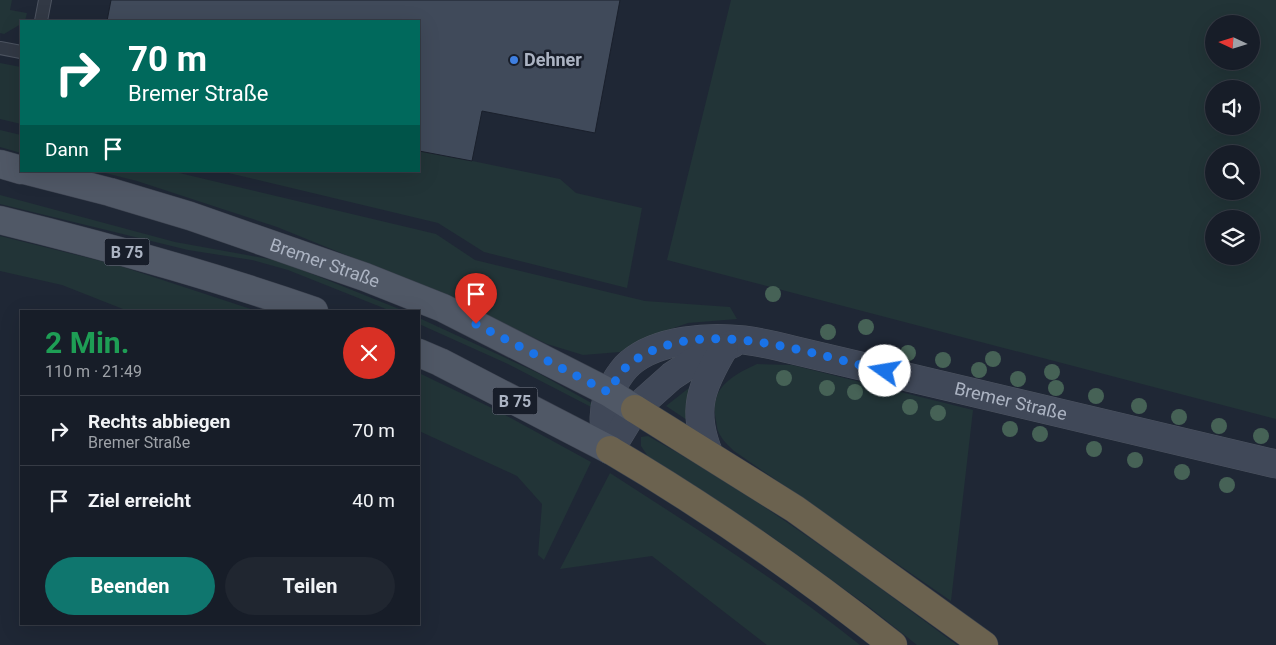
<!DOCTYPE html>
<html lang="de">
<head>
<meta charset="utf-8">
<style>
	body { margin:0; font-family:Roboto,sans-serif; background:#202630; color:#f1f3f6; height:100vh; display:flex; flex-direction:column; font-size:19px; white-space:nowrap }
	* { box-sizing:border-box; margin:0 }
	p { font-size:16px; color:#9ea2a8 }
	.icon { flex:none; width:28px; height:28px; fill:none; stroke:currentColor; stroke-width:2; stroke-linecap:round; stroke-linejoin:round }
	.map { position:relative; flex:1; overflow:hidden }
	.side { position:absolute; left:20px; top:310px; width:400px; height:315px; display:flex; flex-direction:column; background:#171d28; border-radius:0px; box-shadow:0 5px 20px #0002,0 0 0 1px #363b45 }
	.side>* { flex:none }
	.guide { position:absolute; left:20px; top:20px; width:400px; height:152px; border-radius:0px; box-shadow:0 5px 20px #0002,0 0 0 1px #363b45; background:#00695c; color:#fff; overflow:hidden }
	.needle { width:32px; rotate:274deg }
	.fabs { position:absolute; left:1205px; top:15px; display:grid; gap:10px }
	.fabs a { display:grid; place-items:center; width:55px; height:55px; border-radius:50%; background:#171d28; box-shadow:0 5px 20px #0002,0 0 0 1px #363b45; font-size:25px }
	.pin { position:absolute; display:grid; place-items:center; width:42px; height:42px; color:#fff; margin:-51px -21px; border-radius:50% 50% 50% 0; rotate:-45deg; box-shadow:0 0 5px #0007 }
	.pin .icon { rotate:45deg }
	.me { position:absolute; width:55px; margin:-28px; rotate:283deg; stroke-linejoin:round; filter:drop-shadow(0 0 4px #0008) }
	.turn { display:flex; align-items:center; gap:18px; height:105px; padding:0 25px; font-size:22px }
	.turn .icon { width:65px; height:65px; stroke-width:2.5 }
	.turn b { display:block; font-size:35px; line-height:42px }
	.then { display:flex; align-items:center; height:48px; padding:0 25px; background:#0003; gap:10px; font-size:19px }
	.round { display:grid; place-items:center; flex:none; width:52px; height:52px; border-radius:26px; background:#202630 }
	.summary { display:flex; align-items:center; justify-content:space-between; height:85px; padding:0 25px }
	h1 { font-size:30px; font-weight:700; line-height:38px; color:#1e9e55 }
	.button { display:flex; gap:10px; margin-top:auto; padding:10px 25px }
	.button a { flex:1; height:58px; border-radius:30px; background:#0f766e; color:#fff; font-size:20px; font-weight:700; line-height:58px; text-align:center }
	.button a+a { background:#202630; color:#f1f3f6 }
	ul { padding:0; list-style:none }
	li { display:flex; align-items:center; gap:15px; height:70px; padding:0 25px; border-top:1px solid #363b45 }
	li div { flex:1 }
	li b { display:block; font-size:19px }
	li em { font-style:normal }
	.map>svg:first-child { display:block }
</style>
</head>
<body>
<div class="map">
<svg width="1276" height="645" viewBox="0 0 1276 645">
	<rect width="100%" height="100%" fill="#1f2735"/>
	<path fill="#223437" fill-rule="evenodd" d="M0,0H12L10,10L27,13L25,21H21V24L4,34L0,33Z
		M731,0H1276V419L667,260ZM1214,24H1251V61H1214ZM1214,89H1251V126H1214ZM1214,154H1251V191H1214ZM1214,219H1251V256H1214Z
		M0,63L21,67V124L0,119Z
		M0,130L21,135V153L0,147Z
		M419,150L560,179L576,193L642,208L627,288L484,252L438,223L220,171H419Z
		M97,171H171L436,234L475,260L645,301L730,307L737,319L688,323L645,338L620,352L583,355L547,344L447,296L277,227L137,181Z
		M0,195L175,242L280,261L404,311H391L288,270L252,260L188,250L0,204Z
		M0,236L117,265L257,311H128L62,285L0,271Z
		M419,318L538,373L595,405L593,408L508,364L419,324Z
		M757,364L792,365L973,410L951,601L734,451C729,446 722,440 719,433C717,430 717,425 716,421C709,388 731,376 757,364Z
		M419,373L496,410L591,462L544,560L538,555L542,504L517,476L419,431Z
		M694,384L690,422L666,406Z
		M648,436C757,496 857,571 957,645H917L869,607L769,535L649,458L641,446V437Z
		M610,473C695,528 781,582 860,645H767L652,556L560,569Z"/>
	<path fill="#404a5a" stroke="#1a202c" d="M111,0H620L595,133L482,111L472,161L419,151V21H107Z"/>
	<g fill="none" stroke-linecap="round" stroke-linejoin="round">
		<defs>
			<path id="lane" d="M41,21L45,0
				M0,48L21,52"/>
			<g id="secondary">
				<path id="s1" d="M610,450C602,430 601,403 614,384C618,377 623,369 630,363C658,339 709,336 744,340C760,342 777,346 793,350L1276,464"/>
				<path d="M610,450L635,409L672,376L701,357L732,344"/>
				<path d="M709,454C691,410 701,387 724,348"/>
			</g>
			<g id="primary">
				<path d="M0,164L21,170"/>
				<path id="s2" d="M28,171L110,192L190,216L365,277L443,308L608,392L635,409"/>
				<path d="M0,220C106,246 211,275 314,311"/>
				<path d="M419,353L440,362L610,450"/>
			</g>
			<path id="highway" d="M635,409L795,509L984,645
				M610,450C709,508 803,574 893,645"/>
		</defs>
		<use href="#lane" stroke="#4d5461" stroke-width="14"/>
		<use href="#secondary" stroke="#4d5461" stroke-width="29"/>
		<use href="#primary" stroke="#3c424f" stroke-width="29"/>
		<use href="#highway" stroke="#3a414d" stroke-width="29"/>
		<use href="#lane" stroke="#323945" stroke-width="12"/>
		<use href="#secondary" stroke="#404858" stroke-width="28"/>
		<use href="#primary" stroke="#505866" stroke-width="28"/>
		<use href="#highway" stroke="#6b624f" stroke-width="28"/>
	</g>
	<g fill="#466256">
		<circle cx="773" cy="294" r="8"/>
		<circle cx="866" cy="327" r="8"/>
		<circle cx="828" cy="332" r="8"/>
		<circle cx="908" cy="353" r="8"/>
		<circle cx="993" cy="359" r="8"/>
		<circle cx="943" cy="360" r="8"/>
		<circle cx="979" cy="370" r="8"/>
		<circle cx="1052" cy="372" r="8"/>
		<circle cx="784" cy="378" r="8"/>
		<circle cx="1018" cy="379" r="8"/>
		<circle cx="827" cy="388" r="8"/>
		<circle cx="1056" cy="388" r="8"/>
		<circle cx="855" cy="392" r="8"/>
		<circle cx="1096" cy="396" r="8"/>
		<circle cx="1139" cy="406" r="8"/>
		<circle cx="910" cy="407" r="8"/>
		<circle cx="938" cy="413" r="8"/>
		<circle cx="1179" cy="417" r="8"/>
		<circle cx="1219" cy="426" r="8"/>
		<circle cx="1010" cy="429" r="8"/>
		<circle cx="1040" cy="434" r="8"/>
		<circle cx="1261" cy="436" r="8"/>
		<circle cx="1094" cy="449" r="8"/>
		<circle cx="1135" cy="460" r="8"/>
		<circle cx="1182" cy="472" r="8"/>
		<circle cx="1227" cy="485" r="8"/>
	</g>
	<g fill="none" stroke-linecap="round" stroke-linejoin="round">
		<path stroke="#1a73e8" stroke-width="9" stroke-dasharray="0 16.2" d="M476,324L608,392C615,382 622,369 632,362C701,313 810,354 885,371"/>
	</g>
	<circle fill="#3f7fe0" stroke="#181e2a" stroke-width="2" cx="514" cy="60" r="5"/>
	<g text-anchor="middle" stroke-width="5" stroke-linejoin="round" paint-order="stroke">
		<g fill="#181e2a" stroke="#808795" stroke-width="1">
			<rect x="104.5" y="238.5" width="45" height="27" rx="4"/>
			<rect x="492.5" y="387.5" width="45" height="27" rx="4"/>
		</g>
		<g font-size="16" font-weight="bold" fill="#acb4c3">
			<text x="127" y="258">B 75</text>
			<text x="515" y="407">B 75</text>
		</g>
		<g font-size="18" font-weight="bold" fill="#acb4c3" stroke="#181e2a" text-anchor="start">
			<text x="524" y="66">Dehner</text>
		</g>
		<g font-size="18" fill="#acb4c3" stroke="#181e2a">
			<text dy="6" stroke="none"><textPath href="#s2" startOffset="311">Bremer Straße</textPath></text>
			<text dy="6" stroke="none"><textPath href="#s1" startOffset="488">Bremer Straße</textPath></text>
		</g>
	</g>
</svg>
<div class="fabs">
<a><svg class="needle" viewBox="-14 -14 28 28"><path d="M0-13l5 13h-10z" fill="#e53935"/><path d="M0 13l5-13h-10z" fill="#9ea2a8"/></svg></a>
<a><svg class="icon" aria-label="sound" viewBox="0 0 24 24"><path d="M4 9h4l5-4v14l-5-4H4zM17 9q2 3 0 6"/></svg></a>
<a><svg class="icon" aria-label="search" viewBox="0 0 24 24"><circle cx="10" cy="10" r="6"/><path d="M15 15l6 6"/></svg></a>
<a><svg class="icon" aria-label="layers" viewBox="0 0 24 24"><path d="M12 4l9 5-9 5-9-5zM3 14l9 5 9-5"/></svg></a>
</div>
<div class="pin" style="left:476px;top:324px;background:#d93025"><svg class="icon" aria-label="arrive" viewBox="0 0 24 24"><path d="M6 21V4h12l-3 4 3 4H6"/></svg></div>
<svg class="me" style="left:885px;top:371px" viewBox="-20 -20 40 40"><circle r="19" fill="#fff"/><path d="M0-13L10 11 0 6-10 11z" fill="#1a73e8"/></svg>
<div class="guide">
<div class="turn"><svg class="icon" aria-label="right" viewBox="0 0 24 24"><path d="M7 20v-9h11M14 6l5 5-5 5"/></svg><div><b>70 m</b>Bremer Straße</div></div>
<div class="then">Dann<svg class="icon" aria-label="arrive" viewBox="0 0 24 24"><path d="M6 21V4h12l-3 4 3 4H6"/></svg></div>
</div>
<section class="side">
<div class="summary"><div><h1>2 Min.</h1><p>110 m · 21:49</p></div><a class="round" style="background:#d93025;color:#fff"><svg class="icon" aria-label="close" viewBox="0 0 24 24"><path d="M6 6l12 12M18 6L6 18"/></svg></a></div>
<ul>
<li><svg class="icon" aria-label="right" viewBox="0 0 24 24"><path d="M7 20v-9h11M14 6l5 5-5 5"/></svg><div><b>Rechts abbiegen</b><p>Bremer Straße</p></div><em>70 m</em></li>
<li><svg class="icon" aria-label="arrive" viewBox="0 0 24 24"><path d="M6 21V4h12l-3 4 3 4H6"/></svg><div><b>Ziel erreicht</b></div><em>40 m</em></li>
</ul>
<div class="button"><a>Beenden</a><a>Teilen</a></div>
</section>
</div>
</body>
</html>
